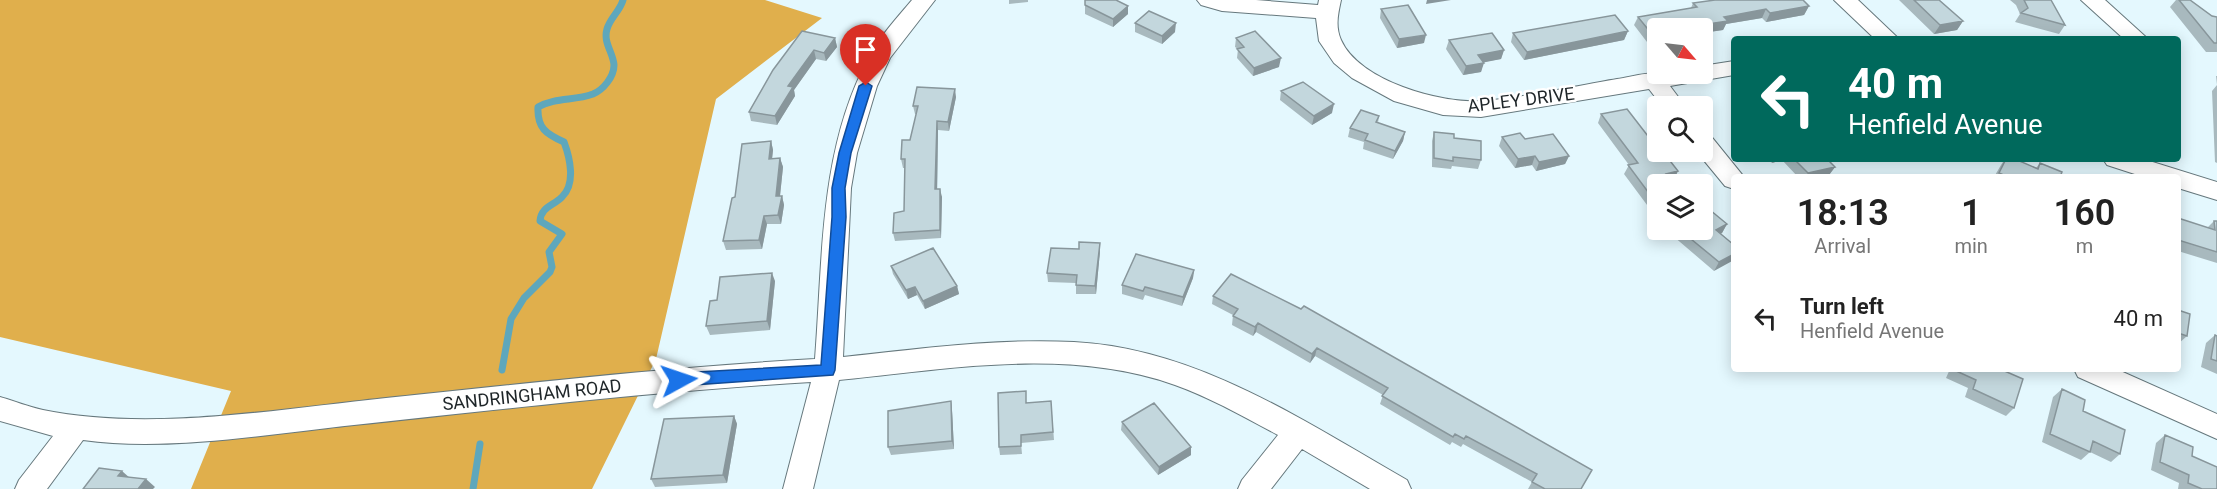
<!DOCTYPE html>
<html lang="en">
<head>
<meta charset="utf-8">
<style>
	body { margin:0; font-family:Roboto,sans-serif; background:#f2f2f2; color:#222; height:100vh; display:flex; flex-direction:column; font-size:22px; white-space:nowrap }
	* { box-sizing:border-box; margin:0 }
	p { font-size:20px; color:#767676 }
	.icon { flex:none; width:33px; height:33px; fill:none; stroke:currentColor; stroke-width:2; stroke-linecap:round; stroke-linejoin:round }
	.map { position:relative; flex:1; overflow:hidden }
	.details { position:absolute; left:1731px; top:174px; width:450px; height:198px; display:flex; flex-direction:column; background:#fff; border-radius:6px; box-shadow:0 3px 15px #0003 }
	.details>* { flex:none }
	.guide { position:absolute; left:1731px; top:36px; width:450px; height:126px; border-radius:6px; box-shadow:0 3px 15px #0003; background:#00695c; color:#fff; overflow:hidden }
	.needle { width:39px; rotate:118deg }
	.fabs { position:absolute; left:1647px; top:18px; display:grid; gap:12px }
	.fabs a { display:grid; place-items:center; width:66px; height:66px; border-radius:6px; background:#fff; box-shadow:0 3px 15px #0003; font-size:30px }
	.pin { position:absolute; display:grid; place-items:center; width:51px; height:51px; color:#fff; margin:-62px -26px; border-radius:50% 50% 50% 0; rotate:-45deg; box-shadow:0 0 6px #0007 }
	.pin .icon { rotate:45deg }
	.me { position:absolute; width:66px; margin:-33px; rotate:85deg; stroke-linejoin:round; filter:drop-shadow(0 0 4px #0008) }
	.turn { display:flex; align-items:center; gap:21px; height:126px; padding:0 18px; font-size:27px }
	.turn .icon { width:78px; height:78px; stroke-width:2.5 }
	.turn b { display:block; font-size:42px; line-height:51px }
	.eta { display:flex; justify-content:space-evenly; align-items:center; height:102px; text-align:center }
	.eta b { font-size:36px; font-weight:600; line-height:42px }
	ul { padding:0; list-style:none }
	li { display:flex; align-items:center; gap:18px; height:84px; padding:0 18px }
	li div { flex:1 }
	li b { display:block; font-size:22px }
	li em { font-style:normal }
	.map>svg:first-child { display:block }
</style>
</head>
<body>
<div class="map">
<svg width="2217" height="489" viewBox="0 0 2217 489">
	<rect width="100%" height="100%" fill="#e4f8fe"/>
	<path fill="#e0af4c" d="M0,0H765L822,18L716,99L656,359L592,489H191L231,391L0,337Z"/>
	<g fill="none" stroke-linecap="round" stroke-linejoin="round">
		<path stroke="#5ea7bc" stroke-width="7" d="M502,370L511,319L524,298L550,272L552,267L549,252L562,234L540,221C541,207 553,206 562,197C576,184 570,158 564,142C546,134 537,128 538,107C556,97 574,101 593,94C603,90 614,77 614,65C613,52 603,43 607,29C610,18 620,11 623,0
			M473,489L480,444"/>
		<defs>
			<path id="minor" d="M912,0H935L890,58L877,86L857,153L851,188L843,357C919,349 997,338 1074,342C1196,348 1304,421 1407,480L1411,489H1370L1302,449L1271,489H1238L1242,480L1278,435C1244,417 1211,398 1175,385C1067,347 950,369 839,380L813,489H783L811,382C658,391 506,409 354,425C270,434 166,452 83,440L47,489H15L19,480L53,436L0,421V397C14,401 29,407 43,410C149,432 280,409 386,398C529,383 672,367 815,359C823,258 819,150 868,59C879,37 897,18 912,0Z
				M1197,0H1256L1318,5L1319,0H1341C1338,14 1335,26 1341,40C1359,81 1441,104 1482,101C1525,98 1574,86 1617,79C1630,77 1644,73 1657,73C1671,73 1688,74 1702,74V66L1734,61V75L1670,86L1685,106H1662L1649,89L1481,117L1443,115L1394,101L1352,78L1334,63L1319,41L1316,18L1222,11L1201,5Z
				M1834,0H1858L1899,39H1875Z
				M2081,0H2105L2148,39H2124Z
				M1702,133L1710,135L1744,177H1734V189L1725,186L1697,152H1702Z
				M2103,159H2143L2217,182V200L2178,188V177H2144L2107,165Z
				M2074,369H2116L2217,414V439L2078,377Z"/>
		</defs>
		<use href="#minor" stroke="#66787d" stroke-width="2"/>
		<use href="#minor" fill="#fff" fill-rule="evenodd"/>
	</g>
	<path fill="#a8b9be" d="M1009,0H1028V2L1009,4Z
		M1085,0L1128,6V14L1113,27L1085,14Z
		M1899,0H1939L1963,21L1957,30L1934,34Z
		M2010,0H2051L2065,25L2059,34L2015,22L2020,14L2016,5Z
		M2176,0H2190L2212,16L2217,17V52H2206L2170,7Z
		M1693,3L1809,6L1804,15L1766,22L1762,18L1726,24L1723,30L1702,33V28H1658V40L1647,42L1634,25L1638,17L1691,8Z
		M1381,9L1424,43L1397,48L1380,18Z
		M1135,23L1175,32L1162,44L1135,32Z
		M1628,31L1624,40L1524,60L1511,42L1513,33Z
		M835,38L837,47L826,61L816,59L794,90L795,96L777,125L751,121L749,112L773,70Z
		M1236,38L1279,67L1253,76L1237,58L1238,49L1235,47Z
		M1449,40L1504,50L1501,59L1483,62L1481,72L1463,75L1446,49Z
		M2216,76H2217V163L2215,162L2212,91L2217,85Z
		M1281,91L1332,113L1312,125L1280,100Z
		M956,97L949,131L938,130L937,189L942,197L941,238L895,241L893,233L904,211L905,168H903L901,159L910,140L916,114H915L913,106Z
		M1601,114L1674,180L1658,184V207L1650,209L1624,174L1629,165L1598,123Z
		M1379,116L1378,123L1405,132L1403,141L1393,159L1363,149L1364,142L1348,137L1350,128Z
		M1434,132L1454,138L1481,160L1478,169L1452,166L1451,169L1432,167V141Z
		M1502,137L1525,139L1569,156L1565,164L1536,171L1532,165L1515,168L1499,146Z
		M771,141L773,150L772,159L780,158L783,167L780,196H782L784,205L781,224H767L762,249L726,250L723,241L735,197Z
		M1768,159H1827L1835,167L1829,175L1823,177H1798L1782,160L1772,163Z
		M1955,159H1965L1961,162Z
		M2005,159H2015L2036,168L2040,163L2060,177H1994L2001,165Z
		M2178,218L2207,228L2214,221H2217V263L2178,251Z
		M1727,224L1722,233L1720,234L1734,245L1714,271L1673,236L1676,230H1702Z
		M1100,243V251L1096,294H1076V283L1048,282L1047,273L1079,249Z
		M891,266L957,286L959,294L925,309L917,295L908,299L893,274Z
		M1194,270L1193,278L1182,306L1145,295L1143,300L1122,294V285Z
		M1231,274L1581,489H1528L1532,482L1463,444L1461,447L1452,442L1450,445L1380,404L1383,395L1315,356L1310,363L1256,332L1253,336L1232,325L1233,315L1212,304L1213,296Z
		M775,281L770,330L710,335L706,326L717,300Z
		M2178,310L2187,336L2178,344Z
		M2215,335L2217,336V374L2201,367L2206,343Z
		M1950,369H2000L2014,408L2006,416L1965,397L1968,388L1946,378Z
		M2062,389L2083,411L2120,454L2111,462L2090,452L2081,460L2042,442L2053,397Z
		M951,401L952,410L954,449L891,455L888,447Z
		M1051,401L1054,440L1021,443L1022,454L1000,455L999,447L1026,403Z
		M734,416L737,424L727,483L655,487L651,479Z
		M1122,422L1191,455L1158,475L1121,430Z
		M2165,435L2192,456L2217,489H2178L2179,483L2151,470L2156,443Z"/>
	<path fill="#88969b" d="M1427,0H1451L1426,4Z
		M1128,6V14L1113,27V19Z
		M1809,6L1804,15L1766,22L1770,13Z
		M1766,9L1762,18L1726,24L1723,30L1702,33V28H1681L1724,17Z
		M1963,21L1957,30L1934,34L1940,25Z
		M1176,23L1175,32L1162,44V36Z
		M1628,31L1624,40L1524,60L1527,52Z
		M1658,32V40L1647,42L1651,33Z
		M1426,35L1424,43L1397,48L1399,39Z
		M835,38L837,47L826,61L824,53Z
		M814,50L816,59L794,90L795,96L777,125L775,116L788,86Z
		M1504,50L1501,59L1476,64L1478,55Z
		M1281,58L1279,67L1253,76L1254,68Z
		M1484,63L1481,72L1463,75L1466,66Z
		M955,89L956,97L949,131L948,122Z
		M1334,104L1332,113L1312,125L1314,116Z
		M937,121L938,130L937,198L935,189Z
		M1405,132L1403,141L1393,159L1395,151Z
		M771,141L773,150L771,168L769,159Z
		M1535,156L1532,165L1515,168L1518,159Z
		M1569,156L1565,164L1536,171L1539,162Z
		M780,158L783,167L779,205L776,196Z
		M1774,159H1783L1782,160L1772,163Z
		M1835,167L1829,175L1823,177H1805L1808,173Z
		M1678,171L1674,180L1662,182L1666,174Z
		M940,189L942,197L941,238L940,230Z
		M782,196L784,205L781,224L778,215Z
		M1658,199V207L1650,209L1654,200Z
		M764,216L767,224L762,249L759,240Z
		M1727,224L1722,233L1711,239L1716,230Z
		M1100,243V251L1096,294L1095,286Z
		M1734,254V260L1714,271L1719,262Z
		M1194,270L1193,278L1182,306L1183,297Z
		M772,273L775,281L770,330L767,321Z
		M957,286L959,294L925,309L923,301Z
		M915,287L917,295L908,299L906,290Z
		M1258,323L1256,332L1253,336L1255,327Z
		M1317,348L1315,356L1310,363L1312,354Z
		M951,401L952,410L954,449L952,441Z
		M734,416L737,424L727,483L723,475Z
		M1191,447V455L1158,475L1159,467Z
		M122,471L131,479L118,476Z
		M146,479L155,487L153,489H138Z"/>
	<path fill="#c3d7dd" stroke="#88969b" stroke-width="1.5" d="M1085,0H1116L1128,6L1113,19L1085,5Z
		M1715,0H1803L1809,6L1770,13L1766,9L1724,17L1728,21L1681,28H1658V32L1651,33L1638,17L1697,7L1693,3Z
		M1914,0H1939L1963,21L1940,25Z
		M2024,0H2051L2065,25L2021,13L2028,8Z
		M2179,0H2190L2212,16L2217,17V43H2214Z
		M1408,5L1426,35L1399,39L1381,9Z
		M1149,11L1176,23L1162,36L1135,23Z
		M1615,15L1628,31L1527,52L1513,33Z
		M802,31L835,38L824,53L814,50L788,86L793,87L775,116L749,112L773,70Z
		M1255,31L1281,58L1254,68L1237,49L1244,47L1236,38Z
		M1492,33L1504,50L1478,55L1484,63L1466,66L1449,40Z
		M1985,37H1990L1994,39H1983Z
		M1303,82L1334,104L1314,116L1281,91Z
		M917,87L955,89L948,122L937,121L935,189H940V230L893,233L894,213L904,211L905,159H901L902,140H910L918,106H913Z
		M1627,109L1658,149V152H1659L1664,158L1667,157L1678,171L1666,174L1675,184H1658V199L1654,200L1628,165L1638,163L1601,114Z
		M1361,110L1379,116L1376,122L1405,132L1395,151L1365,140L1368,134L1350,128Z
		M1434,132L1454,134V138L1481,141V160L1453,157V161L1434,158Z
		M1520,133L1525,139L1553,134L1569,156L1539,162L1535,156L1518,159L1502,137Z
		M771,141L769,159L780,158L776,196H782L778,215L764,216L759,240L723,241L732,198L735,197L742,144Z
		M1794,159H1827L1835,167L1808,173Z
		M2006,159H2015L2038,169L2040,163L2062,172L2060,177H2008L1999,173Z
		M1710,210L1727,224L1716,230L1734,245V254L1719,262L1680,230H1702V214Z
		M2178,218L2215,230L2214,221H2217V252L2178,240Z
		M1079,242L1100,243L1095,286L1076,285L1077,275L1047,273L1051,248L1079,249Z
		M933,248L957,286L923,301L915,287L906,290L891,266Z
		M1136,254L1194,270L1183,297L1145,287L1143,291L1122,285Z
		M772,273L767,321L706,326L710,301L717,300L720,277Z
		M1231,274L1301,309L1304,306L1592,470L1581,489H1545L1532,482L1537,474L1466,436L1464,439L1455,434L1453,437L1382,396L1388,388L1317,348L1312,354L1258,323L1255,327L1233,316L1238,309L1213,296Z
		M2178,310L2190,314L2187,336L2178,333Z
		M2215,335L2217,336V361L2211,359Z
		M1954,369H2000L2023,379L2014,408L1973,389L1976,380L1954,370Z
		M2062,389L2085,400L2083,411L2125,430L2120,454L2093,441L2090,452L2050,434Z
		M1026,391V403L1051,401L1053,432L1021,435V446L999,447L998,393Z
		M951,401L952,441L888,447V411Z
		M1154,403L1191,447L1159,467L1122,422Z
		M734,416L723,475L651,479L664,419Z
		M2165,435L2193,447L2192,456L2217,467V489H2202L2188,483L2189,475L2160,462Z
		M99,468L122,471L118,476L146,479L138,489H83Z"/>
	<path fill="#1a73e8" stroke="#114b97" stroke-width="1.5" d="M866,82L872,86L851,153L845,188L846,217L835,370L833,375L679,386L673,384L671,380L673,375L679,373L821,365L832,217V188L839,153L859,86Z"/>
	<g text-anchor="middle" stroke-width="5" stroke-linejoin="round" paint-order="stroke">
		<g font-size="18" fill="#1e2528" stroke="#fff">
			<text transform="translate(1521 100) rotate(-7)" y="6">APLEY DRIVE</text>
			<text transform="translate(532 395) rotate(-6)" y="6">SANDRINGHAM ROAD</text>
		</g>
	</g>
</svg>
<div class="fabs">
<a><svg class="needle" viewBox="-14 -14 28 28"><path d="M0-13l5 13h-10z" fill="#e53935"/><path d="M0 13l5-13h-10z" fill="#767676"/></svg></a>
<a><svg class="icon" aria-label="search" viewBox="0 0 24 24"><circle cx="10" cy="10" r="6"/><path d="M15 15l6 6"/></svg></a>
<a><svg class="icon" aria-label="layers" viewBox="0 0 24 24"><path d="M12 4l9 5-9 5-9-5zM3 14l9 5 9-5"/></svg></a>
</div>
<div class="pin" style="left:866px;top:86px;background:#d93025"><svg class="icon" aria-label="arrive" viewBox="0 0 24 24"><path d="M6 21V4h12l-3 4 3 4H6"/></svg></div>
<svg class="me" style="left:679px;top:380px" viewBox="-20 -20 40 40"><path d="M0-17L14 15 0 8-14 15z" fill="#1a73e8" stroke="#fff" stroke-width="4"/></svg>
<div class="guide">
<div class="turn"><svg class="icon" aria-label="left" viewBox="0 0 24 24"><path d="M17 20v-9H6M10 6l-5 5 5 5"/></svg><div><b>40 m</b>Henfield Avenue</div></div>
</div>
<section class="details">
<div class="eta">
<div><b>18:13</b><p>Arrival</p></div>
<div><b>1</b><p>min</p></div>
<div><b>160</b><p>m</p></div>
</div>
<ul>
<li><svg class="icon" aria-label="left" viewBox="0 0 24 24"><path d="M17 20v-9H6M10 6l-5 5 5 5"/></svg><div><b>Turn left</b><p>Henfield Avenue</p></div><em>40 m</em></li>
</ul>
</section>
</div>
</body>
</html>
